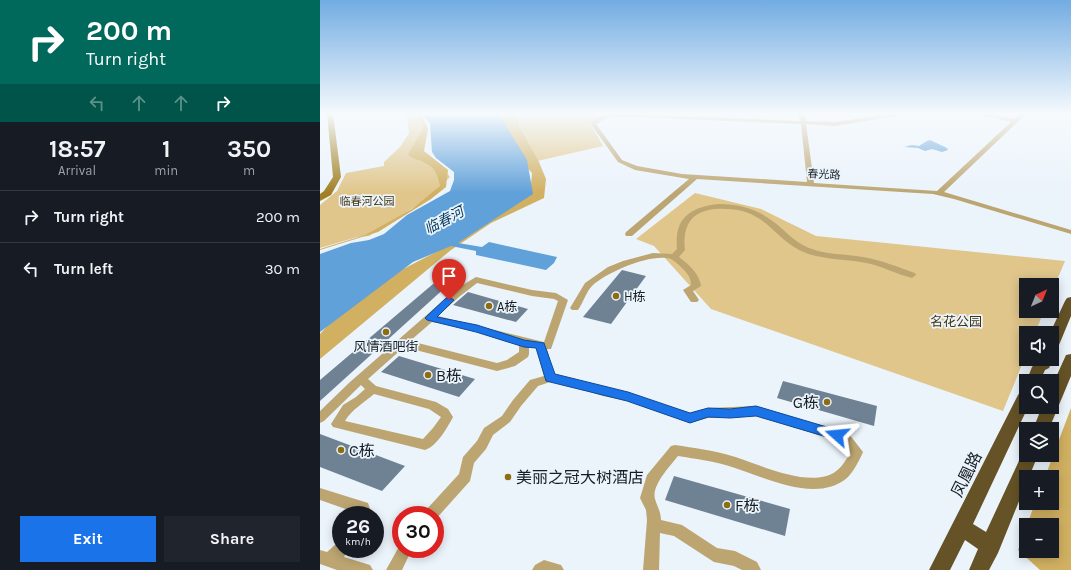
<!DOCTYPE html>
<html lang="en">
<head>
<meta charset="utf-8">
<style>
	body { margin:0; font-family:Karla,"Noto Sans SC",sans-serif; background:#20242c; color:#f1f3f6; height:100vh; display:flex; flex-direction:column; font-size:15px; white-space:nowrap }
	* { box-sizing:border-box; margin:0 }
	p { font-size:13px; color:#9ea1a6 }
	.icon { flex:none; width:22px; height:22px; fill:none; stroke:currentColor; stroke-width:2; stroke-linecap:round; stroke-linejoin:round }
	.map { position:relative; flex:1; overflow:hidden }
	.drawer { display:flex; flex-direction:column; background:#171b24; width:320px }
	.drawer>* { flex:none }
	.guide { background:#00695c; color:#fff; overflow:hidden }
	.needle { width:26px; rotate:43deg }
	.tools { position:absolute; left:699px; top:278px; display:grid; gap:8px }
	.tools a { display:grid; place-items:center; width:40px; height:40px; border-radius:0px; background:#171b24; box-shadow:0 2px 10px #0003; font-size:20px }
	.speed { position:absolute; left:12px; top:506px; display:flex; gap:8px; font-size:20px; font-weight:700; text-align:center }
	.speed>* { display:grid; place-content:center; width:52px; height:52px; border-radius:50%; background:#171b24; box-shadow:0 2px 10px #0003; line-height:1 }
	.speed small { font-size:10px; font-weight:400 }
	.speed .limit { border:6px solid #d22; background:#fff; color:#111 }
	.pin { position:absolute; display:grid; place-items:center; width:34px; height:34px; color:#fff; margin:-41px -17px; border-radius:50% 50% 50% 0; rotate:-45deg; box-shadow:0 0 4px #0007 }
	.pin .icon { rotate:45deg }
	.me { position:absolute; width:44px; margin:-22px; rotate:288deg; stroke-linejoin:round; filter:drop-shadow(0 0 3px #0008) }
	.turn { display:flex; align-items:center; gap:14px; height:84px; padding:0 20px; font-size:18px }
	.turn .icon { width:52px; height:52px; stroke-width:2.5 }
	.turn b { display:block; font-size:28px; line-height:34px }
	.lanes { display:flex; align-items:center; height:38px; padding:0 20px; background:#0003; justify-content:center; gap:20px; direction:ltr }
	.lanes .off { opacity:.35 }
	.eta { display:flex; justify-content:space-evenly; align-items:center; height:68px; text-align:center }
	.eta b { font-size:24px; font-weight:700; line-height:28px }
	.primary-button { display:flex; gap:8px; margin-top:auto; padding:8px 20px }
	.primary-button a { flex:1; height:46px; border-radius:0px; background:#1a73e8; color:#fff; font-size:16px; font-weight:700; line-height:46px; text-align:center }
	.primary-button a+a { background:#20242c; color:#f1f3f6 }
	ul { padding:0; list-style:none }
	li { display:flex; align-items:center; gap:12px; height:52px; padding:0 20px; border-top:1px solid #363941 }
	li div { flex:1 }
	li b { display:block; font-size:15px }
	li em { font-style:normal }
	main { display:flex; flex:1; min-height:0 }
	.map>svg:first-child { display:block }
</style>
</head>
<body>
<main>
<section class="drawer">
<div class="guide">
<div class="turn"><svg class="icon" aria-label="right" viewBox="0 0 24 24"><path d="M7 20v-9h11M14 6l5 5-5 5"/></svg><div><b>200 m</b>Turn right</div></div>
<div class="lanes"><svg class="icon off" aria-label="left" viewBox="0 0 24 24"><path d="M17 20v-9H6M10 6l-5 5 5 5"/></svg><svg class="icon off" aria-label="ahead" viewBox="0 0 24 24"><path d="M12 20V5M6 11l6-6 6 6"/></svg><svg class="icon off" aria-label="ahead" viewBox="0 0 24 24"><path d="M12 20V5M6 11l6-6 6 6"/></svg><svg class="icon" aria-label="right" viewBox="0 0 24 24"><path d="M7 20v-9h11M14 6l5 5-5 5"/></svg></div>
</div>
<div class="eta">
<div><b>18:57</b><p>Arrival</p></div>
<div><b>1</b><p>min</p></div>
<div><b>350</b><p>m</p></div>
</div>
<ul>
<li><svg class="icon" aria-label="right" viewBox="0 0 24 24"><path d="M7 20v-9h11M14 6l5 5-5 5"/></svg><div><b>Turn right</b></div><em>200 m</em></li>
<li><svg class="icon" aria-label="left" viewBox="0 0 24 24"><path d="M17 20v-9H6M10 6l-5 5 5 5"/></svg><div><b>Turn left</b></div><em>30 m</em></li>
</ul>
<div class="primary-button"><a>Exit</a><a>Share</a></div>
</section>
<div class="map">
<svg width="751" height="570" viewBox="0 0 751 570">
	<rect width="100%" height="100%" fill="#ebf3fb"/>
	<path fill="#e0c68b" d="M80,113H93L104,124L102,158L122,166L130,177L107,199L49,236L37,237L0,248V205L17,191L26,173L64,166V162L80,147L89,133L87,118Z
		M178,113H287L270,123L283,146L213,162Z
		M375,193L441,209L496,236L745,261L732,292V285H706V311H724L715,333H706V355L683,411L391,309L334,246L316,239Z"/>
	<path fill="#d1b061" d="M95,113H101L108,129L104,151L128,170L126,187L111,199L58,232L0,250V249L45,235L92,209L120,186C118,176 116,168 105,163C99,159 94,160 88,155L104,126Z
		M173,113H197L199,126L219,162L226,179L224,198L171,223L131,250L0,359V334L10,323L68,277L116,252L210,195L212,173L187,147Z
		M751,408V570H720L698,550L706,528V551H732V525H707L715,503H732V477H725Z"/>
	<path fill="#61a1d9" d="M106,113H178L207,160L213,194L138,243L162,247L169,242L237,257L234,263L226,270L156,255V251L131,246L93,262L0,332V254L31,243L49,240L64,234L87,215L130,191L134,180V172L116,158L112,152L110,123L104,117Z
		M610,140L627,148L628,150L622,152L612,149L605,151L598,148L584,147L592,145L599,146L607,141Z"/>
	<path fill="#6f8293" d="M302,270L326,276L291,324L263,317Z
		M113,284L128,285L0,401V380Z
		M148,292L208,309L196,322L133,305Z
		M79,356L155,379L139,397L61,372Z
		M463,381L557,406L554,426L457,398Z
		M0,434L85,466L62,491L0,467Z
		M354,476L470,509L465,536L345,500Z"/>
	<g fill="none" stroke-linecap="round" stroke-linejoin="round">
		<path fill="#bca571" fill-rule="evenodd" d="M288,113L480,121L478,113H484L486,121L515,122L575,113H587L584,115L515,126L486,124L494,183L617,191L691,122L654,113H664L694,119L701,113H707L624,192L751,230V234L634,199L613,194L377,179L312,236H306L305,234L306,232L369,179L315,170L298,162L270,123ZM291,116L481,124L487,182L362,174L317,166L302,160L276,124Z
			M399,204C423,204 442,211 460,227C469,235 479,245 492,249C508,255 526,254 543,257C561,260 578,267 595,273L596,275L592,278C576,274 562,266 546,263C526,259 505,260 486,253C454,241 447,209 406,209C398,208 389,209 382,212C366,218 363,235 365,250L359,257C369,265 379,273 381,286L373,291L379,300L377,302H371L363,290L371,285C371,278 368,274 363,269C360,266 355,261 351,259C331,253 287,272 272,286C266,292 263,303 258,310H252L250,308L265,283L288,267L303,261L333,253L352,254L357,249C354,218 370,207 399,204Z
			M156,277L212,290L236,293L248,300L231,349H227L234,375L252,378L283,388L308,393L370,413L388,408L436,406L529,434L543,452C539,461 534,471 527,478C496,504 445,477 412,467C395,461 376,459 358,456C350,466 331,486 335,499C337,506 341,512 341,520L362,525L397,548L415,551L437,562L441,570H422L414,566L394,562L354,536L340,533L339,570H323L327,520L326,510L320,498L327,475L351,446L355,445C374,448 393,450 412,456C439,464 489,489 515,472C522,467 526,460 530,453L521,442L436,416L388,418L370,423L307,401L283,396L251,386L230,382L218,386L201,406L190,422L173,435L166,449L154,463L150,481L115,520V515H104L106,510L139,474L143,457L157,441L164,428L182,416L193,400L210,380L224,376L216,347L209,346V354L208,357L195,366L177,371L84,347L48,379L56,386L116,402L128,409L133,417C127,428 117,446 105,450L13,427L11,424L23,405L36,397L45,389L41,385L4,421L0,423V411L30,382L126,298L146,283ZM157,283L212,296L234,299L238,301L224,342L118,316L139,297ZM112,322L140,327L199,344V352L187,360L177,363L90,341ZM54,394L109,409L121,417L113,428L103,439L25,421C32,409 44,403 54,394Z
			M0,488L48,503L52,515H38L37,513L0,500Z
			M21,542V549H28L24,557L50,565L53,570H17L0,564V550L7,552L16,544Z
			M81,543V549H92L82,570H66Z
			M224,560L241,565L244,570H212L215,565Z"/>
		<path fill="#a17f23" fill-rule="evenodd" d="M7,113H13L21,177L11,195L0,201V194L4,191L13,177Z"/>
		<path fill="#655226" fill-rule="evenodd" d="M751,297V316L739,345L737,348L732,350V333H730L745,301L747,298Z
			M751,354V376L729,429H713L722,407H732V386L746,355Z
			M732,357L733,359L729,368L725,370L720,381L706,382L712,367L719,359H732Z
			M706,389V407H708L653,524L666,532L704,450L706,449V455H718L709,477H706V484L678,553L669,570H649L658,549L645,540L630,570H609L698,395L701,391Z"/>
	</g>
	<linearGradient id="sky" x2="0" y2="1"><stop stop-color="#72ace2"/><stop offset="0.59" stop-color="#f6fafd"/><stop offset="1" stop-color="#f6fafd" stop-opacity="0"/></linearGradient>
	<rect width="751" height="193" fill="url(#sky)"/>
	<path fill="#1a73e8" stroke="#114b97" d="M129,297L134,300L117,317L157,325L204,340L224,343L235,374L308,392L370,413L388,408L410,409L436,406L517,430L521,432L523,435L521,439L517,440L436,416L410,418L388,417L370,423L307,401L226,381L216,348L204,347L156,332L107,320L105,318L107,316L126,298Z"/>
	<g fill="#8d6d10" stroke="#ebf3fb" stroke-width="1.5">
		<circle cx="296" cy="296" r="4"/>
		<circle cx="169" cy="306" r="4"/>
		<circle cx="66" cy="332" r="4"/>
		<circle cx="108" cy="375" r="4"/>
		<circle cx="507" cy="402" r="4"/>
		<circle cx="21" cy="450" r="4"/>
		<circle cx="188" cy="477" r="4"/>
		<circle cx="407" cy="505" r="4"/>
	</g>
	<g text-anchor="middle" stroke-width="3.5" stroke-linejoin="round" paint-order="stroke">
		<g font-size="11" fill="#161e25" stroke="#ebf3fb">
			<text transform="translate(504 174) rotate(3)" y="4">春光路</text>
		</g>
		<g font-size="11" fill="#423411" stroke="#ebf3fb">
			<text x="47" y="205">临春河公园</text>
		</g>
		<g font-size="13" fill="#161e25" stroke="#ebf3fb" text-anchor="start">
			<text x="304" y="301">H栋</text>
			<text x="177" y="311">A栋</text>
			<text x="66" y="351" text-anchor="middle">风情酒吧街</text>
		</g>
		<g font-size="13" fill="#423411" stroke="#ebf3fb">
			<text x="636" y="326">名花公园</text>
		</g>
		<g font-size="14" font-style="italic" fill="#063a5e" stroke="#ebf3fb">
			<text transform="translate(124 220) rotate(-28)" y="5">临春河</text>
		</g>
		<g font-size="16" fill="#161e25" stroke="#ebf3fb" text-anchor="start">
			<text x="116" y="381">B栋</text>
			<text x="499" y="408" text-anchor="end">G栋</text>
			<text x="29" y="456">C栋</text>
			<text x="196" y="483">美丽之冠大树酒店</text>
			<text x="415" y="511">F栋</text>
		</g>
		<g font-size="16" fill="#161e25" stroke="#ebf3fb">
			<text transform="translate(646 474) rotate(-64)" y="6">凤凰路</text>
		</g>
	</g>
</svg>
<div class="tools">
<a><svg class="needle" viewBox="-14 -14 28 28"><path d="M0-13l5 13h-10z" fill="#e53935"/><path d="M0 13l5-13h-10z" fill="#9ea1a6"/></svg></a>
<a><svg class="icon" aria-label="sound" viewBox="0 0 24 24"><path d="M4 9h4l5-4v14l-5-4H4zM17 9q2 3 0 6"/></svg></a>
<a><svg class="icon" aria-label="search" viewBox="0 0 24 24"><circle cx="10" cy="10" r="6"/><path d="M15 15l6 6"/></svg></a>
<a><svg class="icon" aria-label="layers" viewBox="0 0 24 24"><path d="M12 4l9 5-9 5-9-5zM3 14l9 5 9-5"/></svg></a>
<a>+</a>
<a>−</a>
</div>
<div class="speed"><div>26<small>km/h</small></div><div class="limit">30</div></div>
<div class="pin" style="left:129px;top:300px;background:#d93025"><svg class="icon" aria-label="arrive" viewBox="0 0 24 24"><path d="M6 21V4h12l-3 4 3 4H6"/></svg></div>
<svg class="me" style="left:517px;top:435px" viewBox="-20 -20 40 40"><path d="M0-17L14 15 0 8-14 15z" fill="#1a73e8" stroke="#fff" stroke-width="4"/></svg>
</div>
</main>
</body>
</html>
